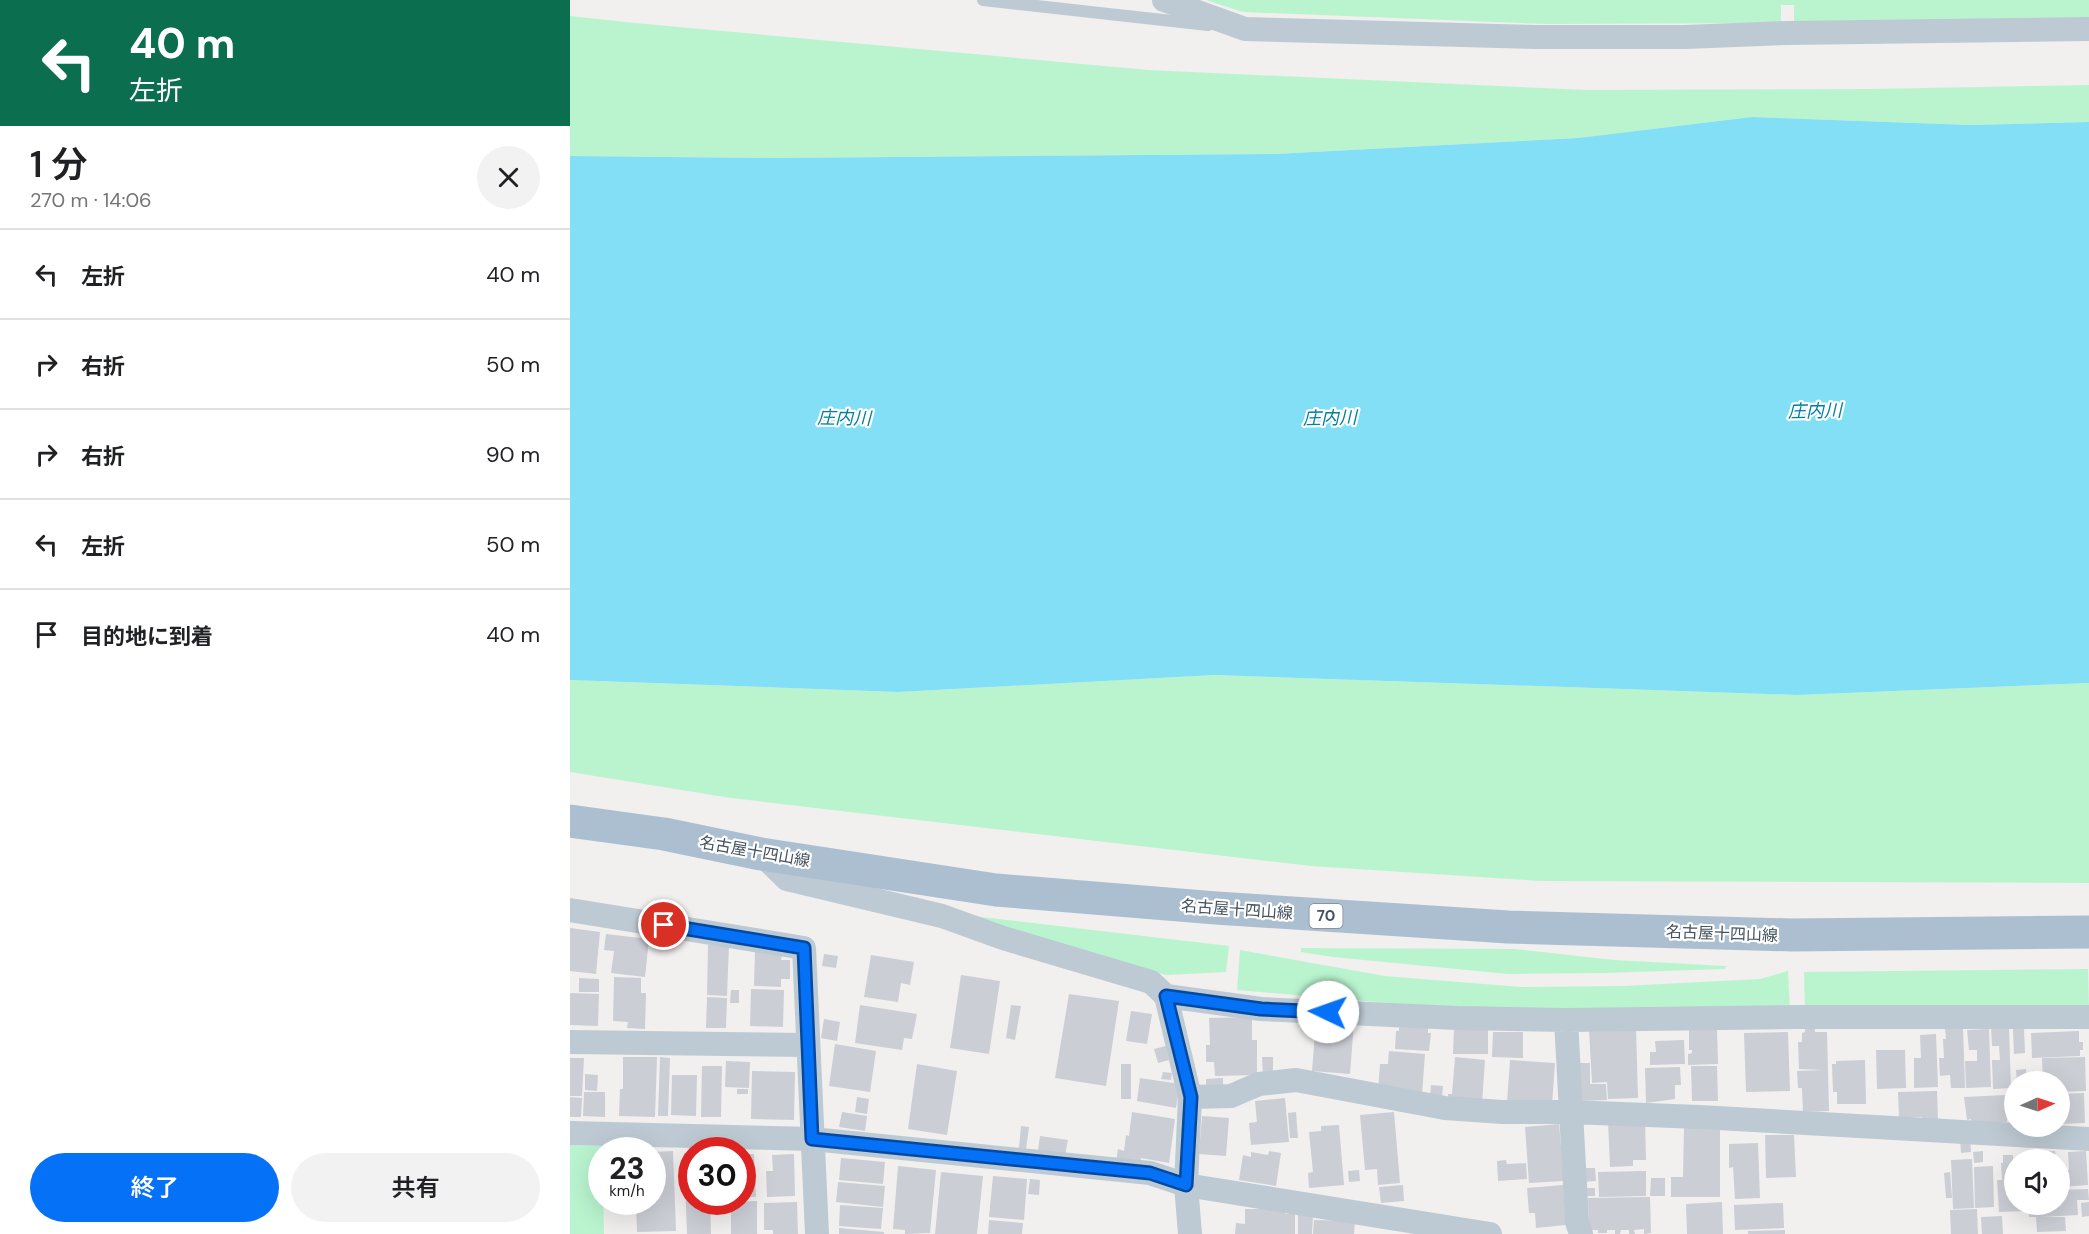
<!DOCTYPE html>
<html lang="ja">
<head>
<meta charset="utf-8">
<style>
	body { margin:0; font-family:"DM Sans","Noto Sans JP",sans-serif; background:#f2f2f2; color:#202124; height:100vh; display:flex; flex-direction:column; font-size:22px; white-space:nowrap }
	* { box-sizing:border-box; margin:0 }
	p { font-size:20px; color:#757577 }
	.icon { flex:none; width:33px; height:33px; fill:none; stroke:currentColor; stroke-width:2; stroke-linecap:round; stroke-linejoin:round }
	.map { position:relative; flex:1; overflow:hidden }
	.details { display:flex; flex-direction:column; background:#fff; width:570px }
	.details>* { flex:none }
	.guide { background:#0b6e4f; color:#fff; overflow:hidden }
	.needle { width:39px; rotate:87deg }
	.buttons { position:absolute; left:1434px; top:1071px; display:grid; gap:12px }
	.buttons a { display:grid; place-items:center; width:66px; height:66px; border-radius:50%; background:#fff; box-shadow:0 6px 24px #0002; font-size:30px }
	.speed { position:absolute; left:18px; top:1137px; display:flex; gap:12px; font-size:30px; font-weight:700; text-align:center }
	.speed>* { display:grid; place-content:center; width:78px; height:78px; border-radius:50%; background:#fff; box-shadow:0 6px 24px #0002; line-height:1 }
	.speed small { font-size:15px; font-weight:400 }
	.speed .limit { border:9px solid #d22; background:#fff; color:#111 }
	.pin { position:absolute; display:grid; place-items:center; width:51px; height:51px; color:#fff; margin:-26px; border:3px solid #fff; border-radius:50%; box-shadow:0 2px 6px #0007 }
	.me { position:absolute; width:66px; margin:-33px; rotate:273deg; stroke-linejoin:round; filter:drop-shadow(0 0 4px #0008) }
	.turn { display:flex; align-items:center; gap:21px; height:126px; padding:0 30px; font-size:27px }
	.turn .icon { width:78px; height:78px; stroke-width:2.5 }
	.turn b { display:block; font-size:42px; line-height:51px }
	.round { display:grid; place-items:center; flex:none; width:63px; height:63px; border-radius:32px; background:#f2f2f2 }
	.headline { display:flex; align-items:center; justify-content:space-between; height:102px; padding:0 30px }
	h1 { font-size:36px; font-weight:600; line-height:45px }
	.cta { display:flex; gap:12px; margin-top:auto; padding:12px 30px }
	.cta a { flex:1; height:69px; border-radius:36px; background:#0571f6; color:#fff; font-size:24px; font-weight:600; line-height:69px; text-align:center }
	.cta a+a { background:#f2f2f2; color:#202124 }
	ul { padding:0; list-style:none }
	li { display:flex; align-items:center; gap:18px; height:90px; padding:0 30px; border-top:2px solid #e0e0e0 }
	li div { flex:1 }
	li b { display:block; font-size:22px }
	li em { font-style:normal }
	main { display:flex; flex:1; min-height:0 }
	.map>svg:first-child { display:block }
</style>
</head>
<body>
<main>
<section class="details">
<div class="guide">
<div class="turn"><svg class="icon" aria-label="left" viewBox="0 0 24 24"><path d="M17 20v-9H6M10 6l-5 5 5 5"/></svg><div><b>40 m</b>左折</div></div>
</div>
<div class="headline"><div><h1>1 分</h1><p>270 m · 14:06</p></div><a class="round"><svg class="icon" aria-label="close" viewBox="0 0 24 24"><path d="M6 6l12 12M18 6L6 18"/></svg></a></div>
<ul>
<li><svg class="icon" aria-label="left" viewBox="0 0 24 24"><path d="M17 20v-9H6M10 6l-5 5 5 5"/></svg><div><b>左折</b></div><em>40 m</em></li>
<li><svg class="icon" aria-label="right" viewBox="0 0 24 24"><path d="M7 20v-9h11M14 6l5 5-5 5"/></svg><div><b>右折</b></div><em>50 m</em></li>
<li><svg class="icon" aria-label="right" viewBox="0 0 24 24"><path d="M7 20v-9h11M14 6l5 5-5 5"/></svg><div><b>右折</b></div><em>90 m</em></li>
<li><svg class="icon" aria-label="left" viewBox="0 0 24 24"><path d="M17 20v-9H6M10 6l-5 5 5 5"/></svg><div><b>左折</b></div><em>50 m</em></li>
<li><svg class="icon" aria-label="arrive" viewBox="0 0 24 24"><path d="M6 21V4h12l-3 4 3 4H6"/></svg><div><b>目的地に到着</b></div><em>40 m</em></li>
</ul>
<div class="cta"><a>終了</a><a>共有</a></div>
</section>
<div class="map">
<svg width="1519" height="1234" viewBox="0 0 1519 1234">
	<rect width="100%" height="100%" fill="#f2efef"/>
	<path fill="#b9f4cf" d="M636,0H1519V18L1224,22V5H1211V23L976,24L673,12Z
		M0,16L65,23L578,70L1017,90L1300,89L1519,85V122L1400,125L1182,117L1008,138L705,154L206,158L0,156Z
		M645,675L1227,695L1519,683V883L970,881L741,866L161,798L0,772V680L328,692Z
		M394,915L659,946L656,972L596,975L392,918Z
		M731,948L944,949L1044,960L1156,966L1155,969L1033,973L938,974L763,957L731,952Z
		M670,950L815,976L951,987L1053,986L1190,979L1218,971L1220,1012L886,1009L667,990Z
		M1518,969L1519,1011L1235,1013L1234,972Z
		M0,1145L46,1146L47,1150H32L34,1234H0Z"/>
	<path fill="#82dff6" d="M1182,117L1400,125L1519,122V683L1227,695L645,675L328,692L0,680V156L206,158L705,154L1008,138Z"/>
	<path fill="#cbced5" d="M0,928L30,932L26,974L0,971Z
		M36,934L79,939L75,977L41,973L44,951L34,950Z
		M138,945H159L157,996L137,995Z
		M185,951L212,952L211,960H220V979H211V987L184,986Z
		M254,954L268,956L266,968L252,966Z
		M301,955L344,962L340,985L331,983L328,1002L294,997Z
		M391,975L430,981L419,1054L380,1048Z
		M44,977L71,978V993H76L75,1029L57,1028L58,1022L43,1021Z
		M9,978L29,979V992H9Z
		M181,989L214,990L213,1027L180,1026Z
		M161,990H169V1003H160Z
		M0,993L29,994L28,1026L0,1025Z
		M499,994L549,1001L536,1086L485,1078Z
		M137,997L157,998L156,1028H136Z
		M290,1005L347,1014L342,1039L334,1038L332,1050L285,1043Z
		M441,1005L451,1006L445,1040L436,1038Z
		M561,1011L582,1014L577,1044L556,1041Z
		M682,1017V1040H687V1075L645,1076L644,1062H636V1045H640L639,1018Z
		M254,1019L270,1022L267,1041L251,1038Z
		M746,1020L784,1022L780,1074L742,1071Z
		M829,1024L858,1026V1033H861L859,1051L825,1049L826,1031H829Z
		M1066,1027L1068,1098L1038,1099L1037,1082L1022,1083L1019,1029Z
		M1393,1027L1395,1088H1381L1380,1075L1370,1076L1369,1058H1374L1373,1039H1376L1375,1028Z
		M884,1028H918V1054H883Z
		M1147,1028L1148,1064L1118,1065V1054L1122,1053V1050H1119V1029Z
		M1421,1028H1439L1441,1088L1423,1089L1422,1060H1430L1429,1046H1422Z
		M1454,1028L1455,1053L1444,1054L1443,1029Z
		M1235,1029H1245V1032H1257L1259,1111L1233,1112L1232,1088H1228L1227,1071L1253,1070L1229,1069L1228,1042H1232V1033L1235,1032Z
		M1419,1029L1421,1087L1396,1088L1395,1061H1407V1050H1399L1397,1030Z
		M1509,1031V1042H1513V1050H1510V1056L1462,1058L1461,1033Z
		M923,1032H953V1058L922,1057Z
		M1218,1032L1220,1091L1176,1092L1174,1033Z
		M1366,1034L1368,1087L1344,1088V1058H1351L1350,1035Z
		M1114,1040L1115,1064L1080,1065V1052H1086L1085,1041Z
		M265,1044L306,1051L300,1092L259,1086Z
		M596,1046L599,1060L588,1063L584,1049Z
		M1306,1050H1335L1336,1088L1307,1089Z
		M819,1051L855,1054L852,1094L808,1091L810,1064H818Z
		M53,1057H87L85,1117L49,1116L50,1089H53Z
		M90,1057L100,1058L98,1116H88Z
		M692,1057H703V1077H693Z
		M885,1057L915,1060L912,1103L878,1100V1094H882Z
		M1515,1057L1516,1091L1490,1092V1082H1473L1472,1058Z
		M0,1058H14L12,1096H0Z
		M940,1060L985,1063L982,1105L937,1102Z
		M1295,1060L1296,1104H1267V1092H1263L1262,1064H1266V1061Z
		M156,1061L180,1062L179,1088L155,1087Z
		M1004,1063H1020V1084H1036L1037,1100L1006,1101Z
		M347,1064L387,1071L377,1135L338,1129Z
		M551,1064H561V1099H551Z
		M132,1066H152L151,1117H131Z
		M1121,1066H1147L1148,1101H1122Z
		M1110,1067L1111,1085H1105V1099L1076,1103L1075,1068Z
		M1456,1069L1457,1082H1447L1446,1070Z
		M182,1071L225,1072L224,1120L181,1119Z
		M593,1072L602,1073L601,1080L591,1079Z
		M15,1074L28,1075L27,1091L15,1090Z
		M102,1075H127L126,1116L101,1115Z
		M570,1078L610,1084L606,1108L567,1101Z
		M653,1078V1088H636V1079Z
		M861,1085L873,1086L872,1098L860,1096Z
		M167,1089H178V1094H167Z
		M1367,1091L1368,1119H1352V1117L1329,1118L1328,1092Z
		M14,1092H35V1117L13,1116Z
		M1514,1093L1515,1123L1490,1124V1094Z
		M1436,1095L1437,1122L1401,1123V1119L1397,1120L1394,1097Z
		M0,1097L12,1098L11,1117H0Z
		M287,1097L299,1099L297,1114L285,1112Z
		M715,1098L719,1142L681,1145L679,1123L687,1122L685,1101Z
		M272,1112L297,1116L295,1131L269,1127Z
		M562,1112L605,1119L599,1163L571,1158L570,1164L546,1161L548,1149L554,1151L556,1135L559,1136Z
		M726,1112L728,1138H720L718,1113Z
		M824,1112L830,1183L808,1185L807,1169L795,1170L790,1115Z
		M632,1116L659,1118L656,1156L629,1154Z
		M1075,1120L1076,1160H1063V1166L1040,1167L1038,1121Z
		M989,1124L994,1181L959,1183L955,1127Z
		M769,1125L774,1185L739,1188L738,1173L743,1172L739,1132L751,1131V1126Z
		M451,1126L459,1127L456,1149L449,1148Z
		M1114,1128H1150V1197H1101V1177H1113Z
		M1195,1135H1224L1226,1177L1196,1178Z
		M470,1136L498,1140L495,1155L468,1150Z
		M1390,1137H1400L1401,1152L1391,1153Z
		M1188,1143L1190,1198L1165,1199L1163,1167L1159,1168V1144Z
		M103,1151L106,1231L67,1232L66,1202H82V1152Z
		M699,1151L711,1153L706,1186L669,1180L673,1155L681,1157V1152L698,1155Z
		M1413,1151V1162L1404,1163L1403,1152Z
		M1485,1151L1486,1160H1464V1152Z
		M1516,1151L1518,1185L1490,1187V1171L1499,1170L1498,1152Z
		M114,1153H122V1202H140L141,1234H117Z
		M172,1154H184L186,1197H172Z
		M224,1154L225,1196L197,1197L196,1171H203L202,1155Z
		M1433,1155H1443L1444,1204H1454V1211L1429,1212L1427,1180H1432L1431,1163H1433Z
		M271,1158L315,1162L313,1184L269,1180Z
		M1402,1159L1404,1208L1383,1209L1381,1160Z
		M936,1160L937,1164L956,1163L957,1179L928,1181L927,1161Z
		M328,1166L366,1170L360,1233L335,1234V1230L323,1229Z
		M1423,1166L1424,1207L1405,1208L1404,1167Z
		M1012,1168H1025L1026,1181L1012,1182Z
		M789,1170L790,1181L779,1182L778,1171Z
		M1076,1171V1196L1029,1197L1028,1172Z
		M371,1172L413,1176L407,1234H365Z
		M1380,1172L1382,1198H1376L1374,1173Z
		M423,1176L457,1179L454,1220L419,1217Z
		M1081,1178H1095V1196H1080Z
		M460,1179L470,1180L469,1195L458,1194Z
		M268,1182L315,1186L313,1207L266,1202Z
		M833,1185L834,1201L811,1203L809,1187Z
		M993,1185L996,1225L966,1228L965,1213H959L957,1188Z
		M1015,1188H1025V1196H1015Z
		M1518,1189L1519,1200H1507L1508,1215L1472,1217H1495L1496,1231L1467,1232L1466,1217H1459V1209L1463,1208L1462,1204H1490V1190Z
		M1080,1197L1081,1233L1074,1234V1229L1064,1230L1065,1234H1059V1230H1051L1050,1234H1045V1230H1037V1233H1028V1230H1019L1018,1198Z
		M187,1201V1234H161V1202Z
		M227,1202L228,1234H203V1230H194V1203Z
		M1152,1202L1153,1234H1117L1116,1204Z
		M1519,1202V1216L1512,1217L1511,1203Z
		M1213,1203L1214,1228L1165,1230L1164,1205Z
		M270,1205L313,1208L311,1229L269,1226Z
		M675,1209H715V1214H725V1234H665L666,1223L675,1224Z
		M1407,1209L1408,1234H1381L1380,1210Z
		M728,1214L743,1215L742,1234H728Z
		M1432,1216L1433,1234H1412L1411,1217Z
		M419,1220L453,1223L452,1234H418Z
		M744,1220L785,1221L784,1234H743Z
		M269,1228L314,1232V1234H269Z
		M1215,1230V1234H1178V1231Z"/>
	<g fill="none" stroke-linecap="round" stroke-linejoin="round">
		<path stroke="#becad3" stroke-width="12" d="M413,0L638,25"/>
		<path stroke="#becad3" stroke-width="24" d="M594,0L675,29L965,37H1115L1217,33L1519,29
			M191,854L217,879L372,916L433,938L581,982L596,996L620,1097L616,1185L620,1234
			M0,910L234,948L247,1234
			M596,996L691,1009L888,1018L996,1020L1228,1017H1519
			M996,1020L1007,1222L1011,1234
			M0,1042L238,1045
			M620,1097L661,1096L689,1084L726,1080L875,1108L932,1112H1000L1129,1117L1519,1139
			M0,1133L242,1139L580,1173L616,1185L920,1234"/>
		<path stroke="#acbfd1" stroke-width="33" d="M0,821L94,834L191,854L426,890L646,908L938,927L1222,935L1519,932"/>
	</g>
	<g fill="none" stroke-linecap="round" stroke-linejoin="round">
		<defs>
			<path id="route" d="M94,925L234,948L242,1139L580,1173L616,1185L621,1097L596,996L691,1009L758,1012"/>
		</defs>
		<use href="#route" stroke="#0349a0" stroke-width="15"/>
		<use href="#route" stroke="#0571f6" stroke-width="10"/>
	</g>
	<g text-anchor="middle" stroke-width="4.5" stroke-linejoin="round" paint-order="stroke">
		<rect fill="#fff" stroke="#7d878f" stroke-width="1.5" x="739.5" y="904" width="33" height="24" rx="4.5"/>
		<g font-size="15" font-weight="bold" fill="#45535f">
			<text x="756" y="921">70</text>
		</g>
		<g font-size="16" fill="#45535f" stroke="#fff">
			<text transform="translate(185 851) rotate(10)" y="6">名古屋十四山線</text>
			<text transform="translate(667 909) rotate(4)" y="6">名古屋十四山線</text>
			<text transform="translate(1152 933) rotate(2)" y="6">名古屋十四山線</text>
		</g>
		<g font-size="18" font-style="italic" fill="#03809e" stroke="#fff">
			<text transform="translate(1245 411) rotate(-1)" y="6">庄内川</text>
			<text transform="translate(274 418) rotate(1)" y="6">庄内川</text>
			<text transform="translate(760 418) rotate(-1)" y="6">庄内川</text>
		</g>
	</g>
</svg>
<div class="buttons">
<a><svg class="needle" viewBox="-14 -14 28 28"><path d="M0-13l5 13h-10z" fill="#e53935"/><path d="M0 13l5-13h-10z" fill="#757577"/></svg></a>
<a><svg class="icon" aria-label="sound" viewBox="0 0 24 24"><path d="M4 9h4l5-4v14l-5-4H4zM17 9q2 3 0 6"/></svg></a>
</div>
<div class="speed"><div>23<small>km/h</small></div><div class="limit">30</div></div>
<div class="pin" style="left:94px;top:925px;background:#d93025"><svg class="icon" aria-label="arrive" viewBox="0 0 24 24"><path d="M6 21V4h12l-3 4 3 4H6"/></svg></div>
<svg class="me" style="left:758px;top:1012px" viewBox="-20 -20 40 40"><circle r="19" fill="#fff"/><path d="M0-13L10 11 0 6-10 11z" fill="#0571f6"/></svg>
</div>
</main>
</body>
</html>
